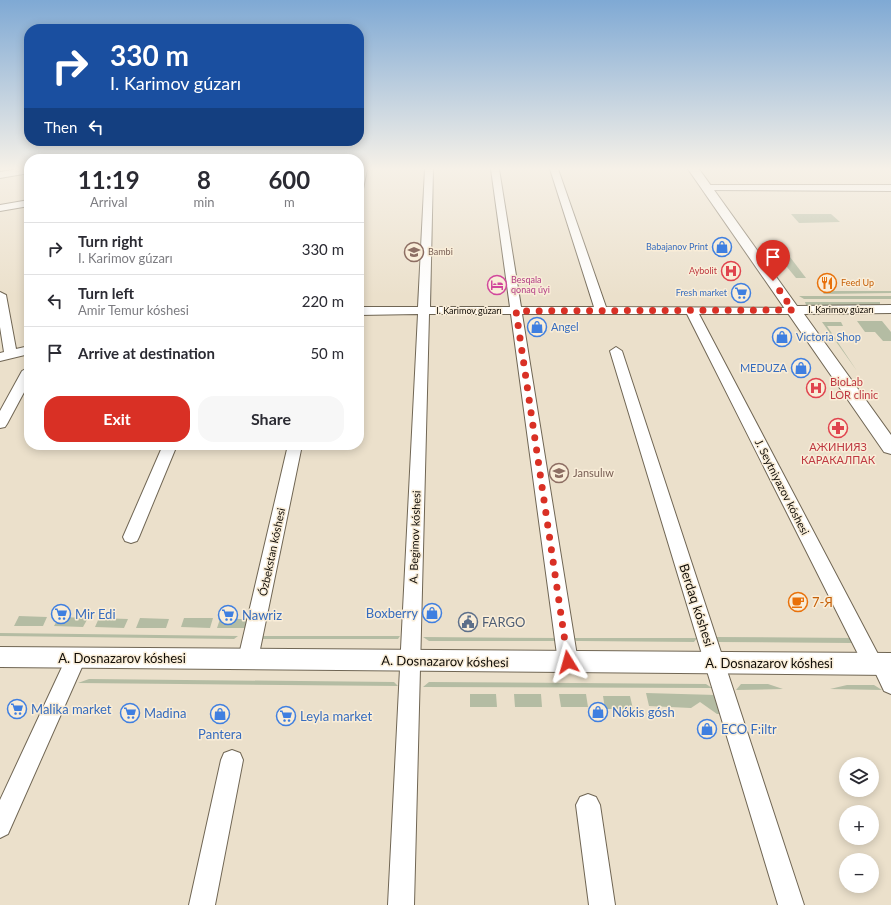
<!DOCTYPE html>
<html lang="en">
<head>
<meta charset="utf-8">
<style>
	body { margin:0; font-family:Lato,sans-serif; background:#f7f7f7; color:#2b2b33; height:100vh; display:flex; flex-direction:column; font-size:15px; white-space:nowrap }
	* { box-sizing:border-box; margin:0 }
	p { font-size:13px; color:#7c7c81 }
	.icon { flex:none; width:22px; height:22px; fill:none; stroke:currentColor; stroke-width:2; stroke-linecap:round; stroke-linejoin:round }
	.map { position:relative; flex:1; overflow:hidden }
	.sheet { position:absolute; left:24px; top:154px; width:340px; height:296px; display:flex; flex-direction:column; background:#fff; border-radius:16px; box-shadow:0 2px 10px #0003 }
	.sheet>* { flex:none }
	.banner { position:absolute; left:24px; top:24px; width:340px; height:122px; border-radius:16px; box-shadow:0 2px 10px #0003; background:#1a4fa0; color:#fff; overflow:hidden }
	.tools { position:absolute; left:839px; top:757px; display:grid; gap:8px }
	.tools a { display:grid; place-items:center; width:40px; height:40px; border-radius:50%; background:#fff; box-shadow:0 2px 10px #0003; font-size:20px }
	.pin { position:absolute; display:grid; place-items:center; width:34px; height:34px; color:#fff; margin:-41px -17px; border-radius:50% 50% 50% 0; rotate:-45deg; box-shadow:0 0 4px #0007 }
	.pin .icon { rotate:45deg }
	.me { position:absolute; width:44px; margin:-22px; rotate:352deg; stroke-linejoin:round; filter:drop-shadow(0 0 3px #0008) }
	.turn { display:flex; align-items:center; gap:14px; height:84px; padding:0 20px; font-size:18px }
	.turn .icon { width:52px; height:52px; stroke-width:2.5 }
	.turn b { display:block; font-size:28px; line-height:34px }
	.then { display:flex; align-items:center; height:38px; padding:0 20px; background:#0003; gap:8px; font-size:15px }
	.eta { display:flex; justify-content:space-evenly; align-items:center; height:68px; text-align:center }
	.eta b { font-size:24px; font-weight:700; line-height:28px }
	.button { display:flex; gap:8px; margin-top:auto; padding:8px 20px }
	.button a { flex:1; height:46px; border-radius:16px; background:#d93025; color:#fff; font-size:16px; font-weight:700; line-height:46px; text-align:center }
	.button a+a { background:#f7f7f7; color:#2b2b33 }
	ul { padding:0; list-style:none }
	li { display:flex; align-items:center; gap:12px; height:52px; padding:0 20px; border-top:1px solid #e1e1e2 }
	li div { flex:1 }
	li b { display:block; font-size:15px }
	li em { font-style:normal }
	.map>svg:first-child { display:block }
</style>
</head>
<body>
<div class="map">
<svg width="891" height="905" viewBox="0 0 891 905">
	<rect width="100%" height="100%" fill="#ebe0cb"/>
	<path fill="#b4bca3" d="M791,214H831L840,222L799,223Z
		M769,256L790,257L806,278H796L787,267H778Z
		M826,291H891V293L823,294Z
		M799,296H891V299H804Z
		M805,302H880V305H806Z
		M857,321H882L891,332V341H883L875,332H865Z
		M822,322H841L843,326H827L857,371Z
		M19,616L47,617L43,626H14Z
		M59,617L88,618L83,627L54,626Z
		M99,618L128,619L124,628L95,627Z
		M140,618L169,619L166,628H136Z
		M184,618H213L210,628L181,627Z
		M220,619H249L246,628H217Z
		M0,633L238,636L234,639L0,636Z
		M258,636H400L398,639H262Z
		M423,637L558,638L555,641H429Z
		M714,637L854,638L851,643L716,642Z
		M574,638H697L694,642L581,641H576Z
		M89,679L394,682L398,686L78,683Z
		M429,682L706,684L712,688L423,687Z
		M741,684H768L783,689L736,690Z
		M847,685H874L882,690L830,689Z
		M646,693L716,695L722,714H717L700,702L691,708L649,706Z
		M470,694H496L497,707H470Z
		M514,694H541L542,707H515Z
		M559,694H586L588,707H561Z
		M603,696H630L633,709H605Z"/>
	<g fill="none" stroke-linecap="round" stroke-linejoin="round">
		<defs>
			<path id="minor" d="M19,169H29V173L0,178V172Z
				M359,169H367L363,189L359,192Z
				M425,169H433L430,307H510L491,169H499L521,307H594L550,169H558L606,307L797,308L799,310L793,314H699L879,656L888,658L891,664V694L884,691L875,672L866,670L687,314H522L578,662L575,668L568,670L561,668L558,662L511,314H429L414,905H388L418,314L359,315V307H418Z
				M706,185H891V191L703,190L702,188Z
				M29,200V206L0,211V205Z
				M0,292L6,295L16,349L29,346V354L0,361V353L4,352L0,327Z
				M616,347L622,351L804,905H778L610,351Z
				M29,367V383L7,424L5,427L0,428V411L22,371Z
				M163,445H177L139,537L137,541L131,543L125,541L123,537Z
				M288,445H302L258,659L255,665L248,667L241,665L238,659Z
				M76,650L83,652L86,658L8,834L0,838V800L69,652Z
				M232,750L240,753L243,760L215,905H189L221,760L224,753Z
				M588,794L596,797L600,805L615,905H589L576,805L580,797Z"/>
			<path id="major" d="M688,169H699L797,306L891,305V313L804,314L891,435V454L884,452Z
				M0,647L891,653V675L0,667Z"/>
		</defs>
		<use href="#minor" stroke="#706654" stroke-width="2"/>
		<use href="#major" stroke="#706654" stroke-width="2"/>
		<use href="#minor" fill="#fff" fill-rule="evenodd"/>
		<use href="#major" fill="#fff" fill-rule="evenodd"/>
	</g>
	<linearGradient id="sky" x2="0" y2="1"><stop stop-color="#7fa9d4"/><stop offset="0.57" stop-color="#f6f1e8"/><stop offset="1" stop-color="#f6f1e8" stop-opacity="0"/></linearGradient>
	<rect width="891" height="296" fill="url(#sky)"/>
	<g fill="none" stroke-linecap="round" stroke-linejoin="round">
		<path stroke="#d93025" stroke-width="7" stroke-dasharray="0 12.6" d="M568,662L516,311L793,310L773,281"/>
	</g>
	<defs>
		<symbol id="shop-ring" viewBox="-11 -11 22 22"><circle r="9.5" fill="#f9edd8" stroke="#3f7fe0" stroke-width="1.5"/><path d="M-5-2.5h2.3a2.7 3.5 0 0 1 5.4 0H5L5.5 6h-11ZM-1.5-2.5h3a1.5 2.3 0 0 0-3 0Z" fill="#3f7fe0"/></symbol>
		<symbol id="school-ring" viewBox="-11 -11 22 22"><circle r="9.5" fill="#f9edd8" stroke="#8d6e63" stroke-width="1.5"/><path d="M0-5L7-2L0 1L-7-2ZM-4 1L0 2.5L4 1V4Q0 6-4 4Z" fill="#8d6e63"/></symbol>
		<symbol id="hospital-ring" viewBox="-11 -11 22 22"><circle r="9.5" fill="#f9edd8" stroke="#e0444e" stroke-width="1.5"/><path d="M-5-5h3v3.5h4V-5h3V5h-3V1.5h-4V5h-3Z" fill="#e0444e"/></symbol>
		<symbol id="restaurant-ring" viewBox="-11 -11 22 22"><circle r="9.5" fill="#f9edd8" stroke="#e8710a" stroke-width="1.5"/><path d="M-5-6h1v4h1v-4h1v4h1v-4h1v5L-1.5 .5V6h-2V.5L-5-1ZM5-6V6H3V1.5H1.5Q1.5-4 5-6Z" fill="#e8710a"/></symbol>
		<symbol id="hotel-ring" viewBox="-11 -11 22 22"><circle r="9.5" fill="#f9edd8" stroke="#d1479c" stroke-width="1.5"/><path d="M-6-4.5h1.5V1H6V5H4.5V3h-9V5H-6ZM-4 0a1.8 1.8 0 1 1 3.6 0ZM.5 0V-2.5h3Q6-2.5 6 0Z" fill="#d1479c"/></symbol>
		<symbol id="supermarket-ring" viewBox="-11 -11 22 22"><circle r="9.5" fill="#f9edd8" stroke="#3f7fe0" stroke-width="1.5"/><path d="M-6-5.5h2.5l.6 2H6L4.5 2H-2.5L-4.4-4H-6ZM-1.5 3.2a1.3 1.3 0 1 0 .1 0ZM3 3.2a1.3 1.3 0 1 0 .1 0Z" fill="#3f7fe0"/></symbol>
		<symbol id="pharmacy-ring" viewBox="-11 -11 22 22"><circle r="9.5" fill="#f9edd8" stroke="#e0444e" stroke-width="1.5"/><path d="M-2-6h4v4h4v4h-4v4h-4v-4h-4v-4h4Z" fill="#e0444e"/></symbol>
		<symbol id="cafe-ring" viewBox="-11 -11 22 22"><circle r="9.5" fill="#f9edd8" stroke="#e8710a" stroke-width="1.5"/><path d="M-5.5-4.5H6V0H3Q3 3.5 0 3.5H-2.5Q-5.5 3.5-5.5 0ZM3-3.2v2h1.7v-2ZM-6 4.5H4V6H-6Z" fill="#e8710a"/></symbol>
		<symbol id="civic-ring" viewBox="-11 -11 22 22"><circle r="9.5" fill="#f9edd8" stroke="#5c6f8a" stroke-width="1.5"/><path d="M-.6-6.5H3V-4.5H.6V-3L4-1V1h2V6H-6V1h2V-1L-.6-3ZM-1.2 2.5V6h2.4V2.5Z" fill="#5c6f8a"/></symbol>
	</defs>
	<g fill-rule="evenodd">
		<use href="#shop-ring" x="711" y="236" width="22" height="22"/>
		<use href="#school-ring" x="403" y="241" width="22" height="22"/>
		<use href="#hospital-ring" x="720" y="260" width="22" height="22"/>
		<use href="#restaurant-ring" x="816" y="272" width="22" height="22"/>
		<use href="#hotel-ring" x="486" y="274" width="22" height="22"/>
		<use href="#supermarket-ring" x="730" y="282" width="22" height="22"/>
		<use href="#shop-ring" x="526" y="316" width="22" height="22"/>
		<use href="#shop-ring" x="771" y="326" width="22" height="22"/>
		<use href="#shop-ring" x="790" y="357" width="22" height="22"/>
		<use href="#hospital-ring" x="805" y="377" width="22" height="22"/>
		<use href="#pharmacy-ring" x="827" y="417" width="22" height="22"/>
		<use href="#school-ring" x="548" y="462" width="22" height="22"/>
		<use href="#cafe-ring" x="787" y="591" width="22" height="22"/>
		<use href="#shop-ring" x="421" y="602" width="22" height="22"/>
		<use href="#supermarket-ring" x="50" y="603" width="22" height="22"/>
		<use href="#supermarket-ring" x="217" y="604" width="22" height="22"/>
		<use href="#civic-ring" x="457" y="611" width="22" height="22"/>
		<use href="#supermarket-ring" x="6" y="698" width="22" height="22"/>
		<use href="#shop-ring" x="587" y="701" width="22" height="22"/>
		<use href="#supermarket-ring" x="119" y="702" width="22" height="22"/>
		<use href="#shop-ring" x="209" y="703" width="22" height="22"/>
		<use href="#supermarket-ring" x="275" y="705" width="22" height="22"/>
		<use href="#shop-ring" x="696" y="718" width="22" height="22"/>
	</g>
	<g text-anchor="middle" stroke-width="3" stroke-linejoin="round" paint-order="stroke">
		<g font-size="9" fill="#366cbe" stroke="#f9edd8" text-anchor="end">
			<text x="708" y="250">Babajanov Print</text>
			<text x="727" y="296">Fresh market</text>
		</g>
		<g font-size="9" fill="#785e54" stroke="#f9edd8" text-anchor="start">
			<text x="428" y="255">Bambi</text>
		</g>
		<g font-size="9" fill="#be3a42" stroke="#f9edd8" text-anchor="end">
			<text x="717" y="274">Aybolit</text>
		</g>
		<g font-size="9" fill="#b23c85" stroke="#f9edd8" text-anchor="start">
			<text x="511" y="283">Besqala<tspan x="511" dy="10">qonaq úyi</tspan></text>
		</g>
		<g font-size="9" fill="#c56008" stroke="#f9edd8" text-anchor="start">
			<text x="841" y="286">Feed Up</text>
		</g>
		<g font-size="9" fill="#100c06" stroke="#f9edd8">
			<text x="841" y="313">I. Karimov gúzarı</text>
			<text x="469" y="314">I. Karimov gúzarı</text>
		</g>
		<g font-size="11" fill="#366cbe" stroke="#f9edd8" text-anchor="start">
			<text x="551" y="331">Angel</text>
			<text x="796" y="341">Victoria Shop</text>
			<text x="787" y="372" text-anchor="end">MEDUZA</text>
		</g>
		<g font-size="11" fill="#be3a42" stroke="#f9edd8" text-anchor="start">
			<text x="830" y="386">BioLab<tspan x="830" dy="13">LOR clinic</tspan></text>
			<text x="838" y="451" text-anchor="middle">АЖИНИЯЗ<tspan x="838" dy="13">КАРАКАЛПАК</tspan></text>
		</g>
		<g font-size="11" fill="#785e54" stroke="#f9edd8" text-anchor="start">
			<text x="573" y="477">Jansulıw</text>
		</g>
		<g font-size="11" fill="#100c06" stroke="#f9edd8">
			<text transform="translate(782 487) rotate(63)" y="4">J. Seytniyazov kóshesi</text>
			<text transform="translate(415 537) rotate(-88)" y="4">A. Begimov kóshesi</text>
			<text transform="translate(272 552) rotate(-78)" y="4">Ózbekstan kóshesi</text>
		</g>
		<g font-size="13" fill="#c56008" stroke="#f9edd8" text-anchor="start">
			<text x="812" y="607">7-Я</text>
		</g>
		<g font-size="13" fill="#100c06" stroke="#f9edd8">
			<text transform="translate(697 605) rotate(72)" y="5">Berdaq kóshesi</text>
			<text x="122" y="663">A. Dosnazarov kóshesi</text>
			<text transform="translate(445 661) rotate(1)" y="5">A. Dosnazarov kóshesi</text>
			<text x="769" y="668">A. Dosnazarov kóshesi</text>
		</g>
		<g font-size="13" fill="#366cbe" stroke="#f9edd8" text-anchor="start">
			<text x="418" y="618" text-anchor="end">Boxberry</text>
			<text x="75" y="619">Mir Edi</text>
			<text x="242" y="620">Nawriz</text>
			<text x="31" y="714">Malika market</text>
			<text x="612" y="717">Nókis gósh</text>
			<text x="144" y="718">Madina</text>
			<text x="300" y="721">Leyla market</text>
			<text x="721" y="734">ECO F:iltr</text>
			<text x="220" y="739" text-anchor="middle">Pantera</text>
		</g>
		<g font-size="13" fill="#4e5e75" stroke="#f9edd8" text-anchor="start">
			<text x="482" y="627">FARGO</text>
		</g>
	</g>
</svg>
<div class="tools">
<a><svg class="icon" aria-label="layers" viewBox="0 0 24 24"><path d="M12 4l9 5-9 5-9-5zM3 14l9 5 9-5"/></svg></a>
<a>+</a>
<a>−</a>
</div>
<div class="pin" style="left:773px;top:281px;background:#d93025"><svg class="icon" aria-label="arrive" viewBox="0 0 24 24"><path d="M6 21V4h12l-3 4 3 4H6"/></svg></div>
<svg class="me" style="left:568px;top:662px" viewBox="-20 -20 40 40"><path d="M0-17L14 15 0 8-14 15z" fill="#d93025" stroke="#fff" stroke-width="4"/></svg>
<div class="banner">
<div class="turn"><svg class="icon" aria-label="right" viewBox="0 0 24 24"><path d="M7 20v-9h11M14 6l5 5-5 5"/></svg><div><b>330 m</b>I. Karimov gúzarı</div></div>
<div class="then">Then<svg class="icon" aria-label="left" viewBox="0 0 24 24"><path d="M17 20v-9H6M10 6l-5 5 5 5"/></svg></div>
</div>
<section class="sheet">
<div class="eta">
<div><b>11:19</b><p>Arrival</p></div>
<div><b>8</b><p>min</p></div>
<div><b>600</b><p>m</p></div>
</div>
<ul>
<li><svg class="icon" aria-label="right" viewBox="0 0 24 24"><path d="M7 20v-9h11M14 6l5 5-5 5"/></svg><div><b>Turn right</b><p>I. Karimov gúzarı</p></div><em>330 m</em></li>
<li><svg class="icon" aria-label="left" viewBox="0 0 24 24"><path d="M17 20v-9H6M10 6l-5 5 5 5"/></svg><div><b>Turn left</b><p>Amir Temur kóshesi</p></div><em>220 m</em></li>
<li><svg class="icon" aria-label="arrive" viewBox="0 0 24 24"><path d="M6 21V4h12l-3 4 3 4H6"/></svg><div><b>Arrive at destination</b></div><em>50 m</em></li>
</ul>
<div class="button"><a>Exit</a><a>Share</a></div>
</section>
</div>
</body>
</html>
